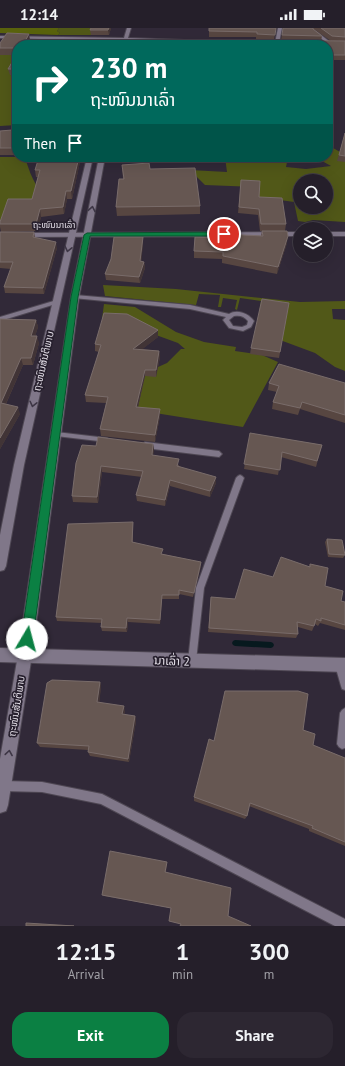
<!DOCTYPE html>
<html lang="en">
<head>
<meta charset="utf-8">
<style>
	body { margin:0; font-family:"PT Sans","Noto Sans Lao",sans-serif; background:#2d2732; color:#f1f3f6; height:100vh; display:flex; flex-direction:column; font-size:15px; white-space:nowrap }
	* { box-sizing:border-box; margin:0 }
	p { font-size:13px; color:#a3a2a8 }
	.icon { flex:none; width:22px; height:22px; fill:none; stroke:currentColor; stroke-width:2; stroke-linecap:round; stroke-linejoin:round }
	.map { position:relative; height:898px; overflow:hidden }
	.drawer { display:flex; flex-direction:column; background:#251f2a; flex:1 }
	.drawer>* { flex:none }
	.hud { position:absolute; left:12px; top:12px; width:321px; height:122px; border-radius:16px; box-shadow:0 4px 16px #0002,0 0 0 1px #423d47; background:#00695c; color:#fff; overflow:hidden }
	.tools { position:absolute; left:293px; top:146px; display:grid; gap:8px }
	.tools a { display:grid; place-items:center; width:40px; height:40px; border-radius:50%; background:#251f2a; box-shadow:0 4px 16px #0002,0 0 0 1px #423d47; font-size:20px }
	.pin { position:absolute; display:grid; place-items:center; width:34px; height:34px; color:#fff; margin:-17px; border:2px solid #fff; border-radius:50%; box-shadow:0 1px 4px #0007 }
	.me { position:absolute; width:44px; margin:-22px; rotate:8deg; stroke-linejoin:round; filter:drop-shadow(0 0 3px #0008) }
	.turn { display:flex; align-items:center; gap:14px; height:84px; padding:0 12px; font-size:18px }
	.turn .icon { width:52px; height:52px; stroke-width:2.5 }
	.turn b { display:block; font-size:28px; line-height:34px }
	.then { display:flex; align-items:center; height:38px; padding:0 12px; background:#0003; gap:8px; font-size:15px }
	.eta { display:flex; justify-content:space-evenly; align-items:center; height:68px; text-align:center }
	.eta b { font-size:24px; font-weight:700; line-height:28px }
	.primary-button { display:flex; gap:8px; margin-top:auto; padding:8px 12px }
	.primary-button a { flex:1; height:46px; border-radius:16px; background:#0b8043; color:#fff; font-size:16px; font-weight:700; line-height:46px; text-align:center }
	.primary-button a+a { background:#2d2732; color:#f1f3f6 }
	.status { display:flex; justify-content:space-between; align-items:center; height:28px; padding:0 20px; background:#251f2a; direction:ltr }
	.status svg { height:11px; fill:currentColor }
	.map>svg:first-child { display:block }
</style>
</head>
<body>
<div class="status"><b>12:14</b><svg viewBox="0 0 49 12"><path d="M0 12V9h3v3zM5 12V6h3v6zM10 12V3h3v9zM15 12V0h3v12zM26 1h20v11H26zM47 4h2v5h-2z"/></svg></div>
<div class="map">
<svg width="345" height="898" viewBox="0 0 345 898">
	<rect width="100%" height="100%" fill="#312938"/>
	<path fill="#515818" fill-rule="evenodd" d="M59,0H111L110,2H93L91,7H58L60,5L57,3Z
		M139,15L216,16L138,17Z
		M0,27H17V97L0,98Z
		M328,117L340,124L345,134V194L313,192L305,194L298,193L294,174L259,169V159L205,157L190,142L227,144L225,129H288L286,139L306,141L331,138L315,129H328ZM300,153H326V179H300Z
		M0,129H24C28,136 29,144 33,151C38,160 41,168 44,178L0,194Z
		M103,257L176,261L300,274L345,273V281H332L333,291L345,292V343L335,339L315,325L280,312L284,301L288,280L259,285L261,273L240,270L237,282L235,281L237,272L223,270L221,279H218L220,267L199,266L196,277L105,268Z
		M104,276L135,279L176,304L204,314L236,319L235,323L262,327L278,334L243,399L155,385L137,384L142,360L96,345L158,339L167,335L181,321H185L178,315L156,307L135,292L102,291Z"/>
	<path fill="#59620c" d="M0,0H59L57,3L60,5L58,7L0,5Z"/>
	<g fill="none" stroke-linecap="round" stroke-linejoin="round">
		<path fill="#07191e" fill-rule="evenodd" d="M235,612L271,614L273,615L274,617L273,619L271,620L235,618L233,617L232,615L233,613Z"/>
		<defs>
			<path id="service" d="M314,3H316L330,14V16H328L314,5Z
				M75,267L190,277L229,286C237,281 248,285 254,293L251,299L243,303L229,300L223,292L226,289L190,281L73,270V268ZM234,288C240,287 244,288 248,293L247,297L242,299L233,298L229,292Z
				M57,272L59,273V275L0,293V289Z
				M54,404H56L107,410L110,412L107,414L56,408H54L53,406Z
				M145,414L219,423L222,426L219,429L145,420L142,417Z
				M240,447L242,448L244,450L204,560L196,633L195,636L192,637L189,636L188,633L196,560L236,450L238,448Z
				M339,633L342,634L345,643V662L342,661L341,658L335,637L336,634Z
				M345,680V720L342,721L339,719L337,716L340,685L342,682Z
				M3,753L42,754L102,766L345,891V898H335L101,776L42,764L3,763L0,762V754Z"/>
			<path id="minor" d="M278,0H282L279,15L277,16L275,15Z
				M300,204V208L0,209V205Z
				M326,204H345V208H326Z
				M0,620L345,630V644L0,634Z"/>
			<path id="tertiary" d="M127,0H131L128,10L273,15L271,16L127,13L126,17H122L123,13L0,10V8L124,10Z
				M87,129H93L24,437L6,538L4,542L0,543V507L14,437Z
				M99,129H105L79,269L32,627L8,777L6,783L0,785V731L18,627L71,269Z"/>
		</defs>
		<use href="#service" stroke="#4e4753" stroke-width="2"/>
		<use href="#minor" stroke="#4e4753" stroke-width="2"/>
		<use href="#tertiary" stroke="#4e4753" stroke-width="2"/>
		<use href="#service" fill="#807789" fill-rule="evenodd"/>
		<use href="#minor" fill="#807789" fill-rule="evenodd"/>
		<use href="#tertiary" fill="#807789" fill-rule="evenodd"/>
	</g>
	<path fill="#574641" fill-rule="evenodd" d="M111,0L109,7H91L90,2Z
		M209,0H276L274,12L256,11V9H209Z
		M283,0H345V32H328V17H257V12H281ZM314,2H315L331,13H321L322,8Z
		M30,12L28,17H17V48L10,47L8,41L16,27H0V15Z
		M17,92V127H0V103L12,102L17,99Z
		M345,105V134L337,133Z
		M81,129L72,171H67L64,186L41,189L37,203L1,204L0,199V194L32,171L38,149H36L35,142Z
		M122,137L150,141L200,178V186L117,188L116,179L123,151Z
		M241,152L286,196L285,203H260L258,187L238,185Z
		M262,203L287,215L277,246L222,235V231L194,230V223L224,210L261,208Z
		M0,204H34L35,209L57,220L44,266L5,265L4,259L11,241L0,240Z
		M143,209V215L141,234H144L145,240L140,255L106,252L105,246Z
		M289,275L279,330L250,326L251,320Z
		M0,291L36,292L38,299L35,308L39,315L33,337H23L6,376L20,386L0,421Z
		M158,309L142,321L159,323L160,329L156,349L145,348L138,379L160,388L155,414L101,408L100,401L106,375L86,374L85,367L99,324L95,323V316Z
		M269,355H345V395L300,381L298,387L272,381L273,374L277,364L268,362Z
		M250,405L322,417L316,439L281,429L278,447L244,441Z
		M153,416L154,422L153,427L179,437V438L216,455L210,469L170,458L165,478L137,473L136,467L142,449L102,444L98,475L73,474L72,468L96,418Z
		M133,494V514L163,526L201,534V538L193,569L179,566V571H162L160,596L128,594L127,604L102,603L101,599L102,595L57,593L56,589Z
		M327,511L345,527L343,530L328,529L325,514Z
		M310,536L325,558L341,573L345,574V602L320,595L318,598L315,596L312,603L298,599V606L296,610L208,604L211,569L235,571L273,549L309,539Z
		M100,654L101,659L99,674L125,683L124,687L135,688L136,693L129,734L90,728L88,724V722L40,719L37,715Z
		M303,702L313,717L345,730V818L309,803V801L249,778L247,788L245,791L194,773V769L214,713Z
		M167,834L166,844L181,896L171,880L104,868L102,867Z"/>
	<path fill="#413436" d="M109,0H111L109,7L108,2Z
		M29,6L30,12L28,17H23Z
		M79,129H81L72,171L71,163Z
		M66,163L67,171L64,186L63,179Z
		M40,181L41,189L37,203L36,196Z
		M288,208L287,215L277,246L278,239Z
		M143,209V215L141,240L140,233Z
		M56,214L57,220L44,266L43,260Z
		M144,234L145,240L140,255L139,249Z
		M36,292L38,299L33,315L31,308Z
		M158,302V309L134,328L133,321Z
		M37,308L39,315L33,337L31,330Z
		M159,323L160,329L156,349V342Z
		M21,330L23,337L3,382L1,375Z
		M145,342V348L136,386V379Z
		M18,379L20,386L0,421V410Z
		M160,381V388L155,414V407Z
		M153,416L154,422L152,433V427Z
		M101,438L102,444L98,475L97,469Z
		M216,449V455L210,469V463Z
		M170,452V458L165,478V472Z
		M201,534V538L193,569L194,565Z
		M162,567V571L160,596V592Z
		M127,590L128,594L127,604L126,600Z
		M100,654L101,659L99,679L97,674Z
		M124,678L125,683L123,691L122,686Z
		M135,688L136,693L129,734L128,731Z"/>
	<path fill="#665752" stroke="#796c6a" d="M91,0H109L108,2H90Z
		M209,0H276L275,7L257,6V4L209,3Z
		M283,0H313V1L322,8L282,7Z
		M321,0H345V9L332,8Z
		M7,5L29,6L23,17H17V20H0V15Z
		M257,12L345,13V27H328V17H258Z
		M17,26V41H8Z
		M17,92V120H0V103L12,102L13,100L17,99Z
		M345,105V128L339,127Z
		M39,129H79L71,163H66L63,179L40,181L36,196H0V194L8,171H32L40,142H35Z
		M149,135L150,141L195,140L200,178L116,179L119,151H124L122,137Z
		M241,152L260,153L259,169L282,170L286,196H261L259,181L239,179Z
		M262,203H287L288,208L278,239L223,228V224L194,223L195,209L224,210V206L263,208Z
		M0,204H34L33,209L56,214L43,260L4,259L13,234H0Z
		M114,209H143L140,233L144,234L139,249L105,246L111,231Z
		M262,271L289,275L280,324L251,320Z
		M104,285L127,286L158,302L133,321L159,323L156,342H145L136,379L160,381L155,407L100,401L108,369L85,367L101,317L95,316Z
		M0,291L36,292L31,308H37L31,330H21L1,375L18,379L0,410Z
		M279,336L345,355V387L302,374L300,380L273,374L279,358L269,355Z
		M250,405L322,417L317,433L282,424L280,442L244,436Z
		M98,409L153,416L152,427L179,431L177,438L216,449L210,463L170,452L165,472L136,467L143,443L101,438L97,469L72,468L76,435L82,417L96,418Z
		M133,494L132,514L163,521L161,526L201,534L194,565L179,562V567H162L160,592L127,590L126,600L101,599L102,591L56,589L68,496Z
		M327,511L342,512L345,527L329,526Z
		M281,529L310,539V536L328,540L325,558L343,563L341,573L345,574V597L321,590V593L316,591L314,598L297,594L298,606L209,600L211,569L235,571L244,541L273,549Z
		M52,652L100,654L97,674L124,678L122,686L135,688L128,731L88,724L89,718L37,715L47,655Z
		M225,663H298L308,666L303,702L315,706L313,717L345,730V814L312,800L313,798L250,775L247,788L194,769L209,711L214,713Z
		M110,823L167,834L165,844L231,860L228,888L251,898H180L181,896L169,893L171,880L102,867Z
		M26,895L74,898H26Z"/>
	<defs><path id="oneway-chevron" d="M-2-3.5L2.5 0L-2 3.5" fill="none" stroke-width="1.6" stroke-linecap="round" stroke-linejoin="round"/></defs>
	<g stroke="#3d3645">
		<use href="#oneway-chevron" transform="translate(92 181) rotate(-79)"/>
		<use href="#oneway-chevron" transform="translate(68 221) rotate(103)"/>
		<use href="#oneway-chevron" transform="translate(33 376) rotate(103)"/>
		<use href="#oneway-chevron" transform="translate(9 725) rotate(-81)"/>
	</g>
	<path fill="#0b8043" stroke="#07532c" d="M224,204L226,205V208H90L78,269L33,611L31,615L27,617L23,615L21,611L71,269L84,207L87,205Z"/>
	<g text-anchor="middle" stroke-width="3.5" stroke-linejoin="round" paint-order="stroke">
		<g font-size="9" fill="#e3dee7" stroke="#27202e">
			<text x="54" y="200">ຖະໜົນນາເລົ່າ</text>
		</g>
		<g font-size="10" fill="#e3dee7" stroke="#27202e">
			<text transform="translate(43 333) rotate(-77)" y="4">ຖະໜົນສັນຕິພາບ</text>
			<text transform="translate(16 678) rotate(-81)" y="4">ຖະໜົນສັນຕິພາບ</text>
		</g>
		<g font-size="12" fill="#e3dee7" stroke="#27202e">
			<text transform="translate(172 633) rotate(2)" y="4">ນາເລົ່າ 2</text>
		</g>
	</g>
</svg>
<div class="tools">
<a><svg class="icon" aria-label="search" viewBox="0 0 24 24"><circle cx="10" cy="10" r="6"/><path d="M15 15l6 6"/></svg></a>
<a><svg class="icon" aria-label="layers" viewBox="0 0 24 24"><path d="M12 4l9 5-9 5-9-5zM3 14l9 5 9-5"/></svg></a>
</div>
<div class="pin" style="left:224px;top:206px;background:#d93025"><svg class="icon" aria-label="arrive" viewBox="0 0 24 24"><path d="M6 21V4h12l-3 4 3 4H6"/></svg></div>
<svg class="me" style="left:27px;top:611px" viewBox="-20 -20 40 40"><circle r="19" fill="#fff"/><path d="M0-13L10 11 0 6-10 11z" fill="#0b8043"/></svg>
<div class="hud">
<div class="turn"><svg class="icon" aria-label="right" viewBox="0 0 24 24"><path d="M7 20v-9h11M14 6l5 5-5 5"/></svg><div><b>230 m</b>ຖະໜົນນາເລົ່າ</div></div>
<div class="then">Then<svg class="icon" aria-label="arrive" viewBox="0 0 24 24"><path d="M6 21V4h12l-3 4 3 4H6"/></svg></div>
</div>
</div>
<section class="drawer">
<div class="eta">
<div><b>12:15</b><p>Arrival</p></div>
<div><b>1</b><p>min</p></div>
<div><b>300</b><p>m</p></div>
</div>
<div class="primary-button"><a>Exit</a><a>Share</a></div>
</section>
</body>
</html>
